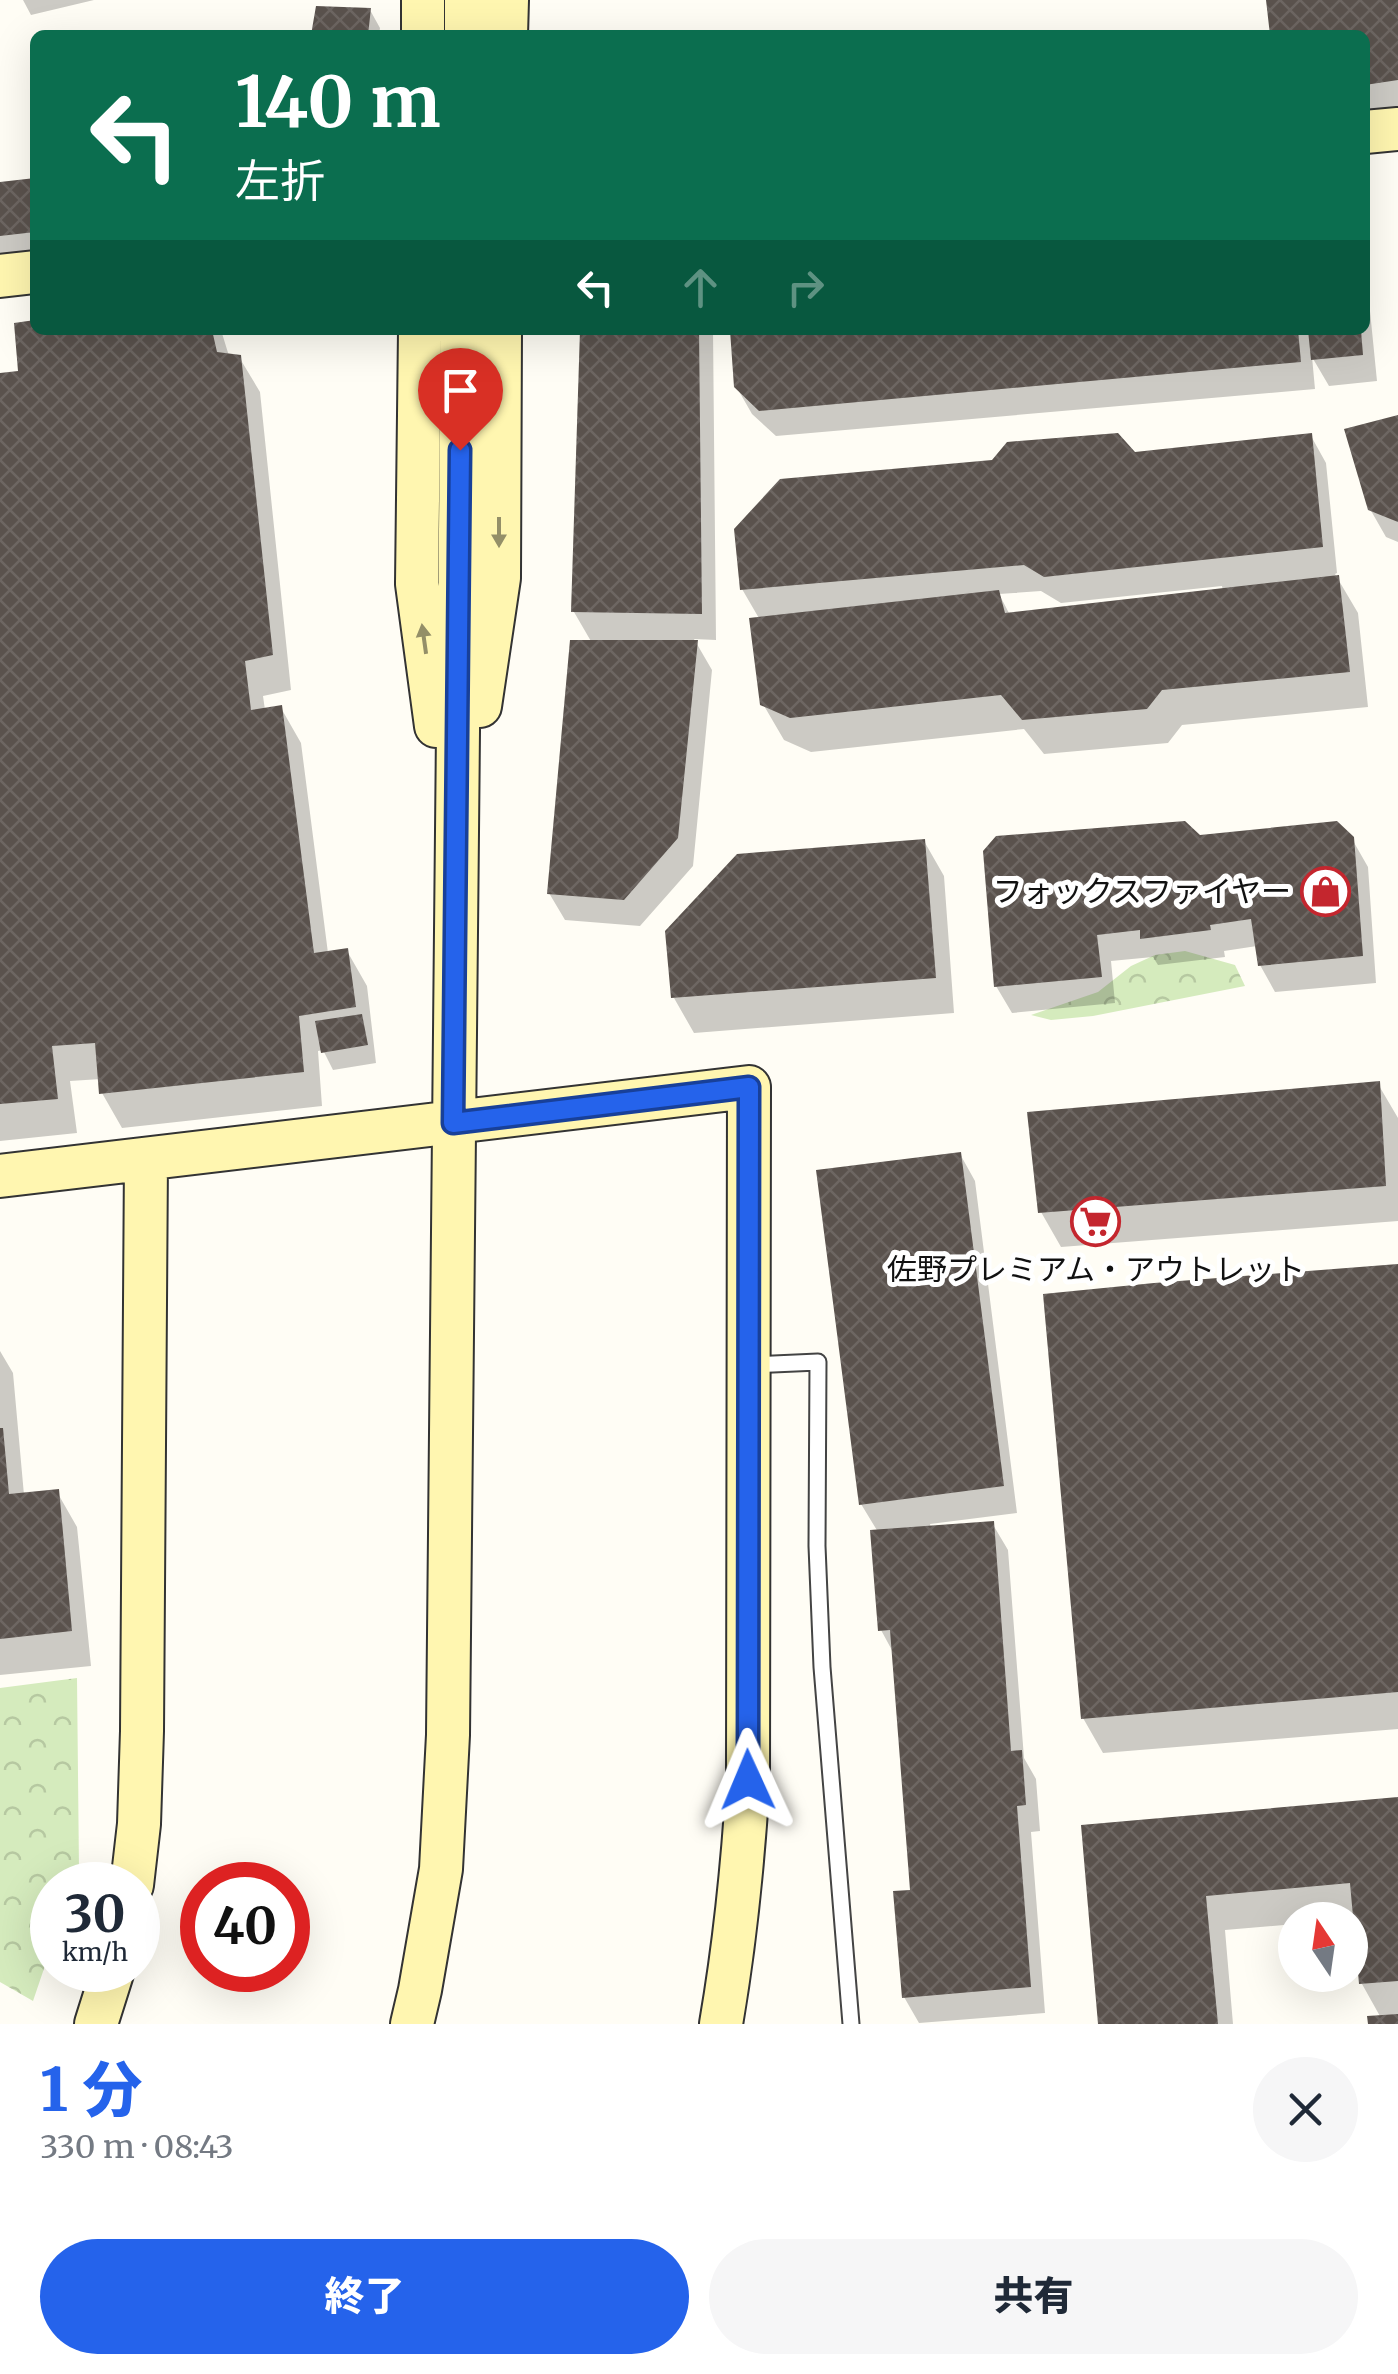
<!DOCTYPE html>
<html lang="ja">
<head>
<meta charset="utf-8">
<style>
	body { margin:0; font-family:Merriweather,"Noto Sans JP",serif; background:#f6f6f7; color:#1f2937; height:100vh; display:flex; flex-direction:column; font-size:38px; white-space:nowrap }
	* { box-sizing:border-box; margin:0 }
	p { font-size:32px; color:#747a83 }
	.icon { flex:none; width:55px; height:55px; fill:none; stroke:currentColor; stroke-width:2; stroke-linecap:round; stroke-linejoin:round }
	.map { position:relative; height:2024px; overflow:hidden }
	.drawer { display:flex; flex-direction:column; background:#fff; flex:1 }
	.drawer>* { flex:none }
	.guide { position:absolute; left:30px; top:30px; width:1340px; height:305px; border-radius:15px; box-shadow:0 10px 40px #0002; background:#0b6e4f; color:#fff; overflow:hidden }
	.needle { width:65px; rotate:347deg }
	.tools { position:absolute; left:1278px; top:1902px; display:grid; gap:20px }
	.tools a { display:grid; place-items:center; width:90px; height:90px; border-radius:50%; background:#fff; box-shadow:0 10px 40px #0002; font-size:50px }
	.speed { position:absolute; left:30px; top:1862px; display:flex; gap:20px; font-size:50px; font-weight:700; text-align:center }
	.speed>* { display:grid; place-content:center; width:130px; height:130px; border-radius:50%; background:#fff; box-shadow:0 10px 40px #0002; line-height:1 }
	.speed small { font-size:25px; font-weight:400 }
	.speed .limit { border:15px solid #d22; background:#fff; color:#111 }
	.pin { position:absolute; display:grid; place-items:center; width:85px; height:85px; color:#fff; margin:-102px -42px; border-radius:50% 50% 50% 0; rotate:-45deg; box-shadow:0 0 10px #0007 }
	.pin .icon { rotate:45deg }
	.me { position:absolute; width:110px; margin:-55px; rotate:359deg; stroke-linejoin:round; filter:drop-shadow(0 0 8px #0008) }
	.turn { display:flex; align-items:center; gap:35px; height:210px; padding:0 40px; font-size:45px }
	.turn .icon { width:130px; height:130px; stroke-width:2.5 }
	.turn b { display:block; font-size:70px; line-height:85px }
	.lanes { display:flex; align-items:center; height:95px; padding:0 40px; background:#0003; justify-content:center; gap:50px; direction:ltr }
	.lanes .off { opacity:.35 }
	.round { display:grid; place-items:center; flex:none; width:105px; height:105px; border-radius:52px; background:#f6f6f7 }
	.summary { display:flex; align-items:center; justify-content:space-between; height:170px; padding:0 40px }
	h1 { font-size:60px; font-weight:800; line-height:75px; color:#2563eb }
	.cta { display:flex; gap:20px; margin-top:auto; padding:20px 40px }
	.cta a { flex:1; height:115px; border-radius:60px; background:#2563eb; color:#fff; font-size:40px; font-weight:800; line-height:115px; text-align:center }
	.cta a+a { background:#f6f6f7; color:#1f2937 }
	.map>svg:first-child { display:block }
</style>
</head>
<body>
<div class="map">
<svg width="1398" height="2024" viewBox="0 0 1398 2024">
	<defs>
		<pattern id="park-crowns" width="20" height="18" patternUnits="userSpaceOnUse" patternTransform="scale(2.5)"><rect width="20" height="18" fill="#d5ebbd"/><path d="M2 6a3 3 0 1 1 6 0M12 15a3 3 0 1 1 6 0" fill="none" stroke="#b6c8a1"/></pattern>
		<pattern id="building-cross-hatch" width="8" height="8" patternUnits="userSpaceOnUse" patternTransform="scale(2.5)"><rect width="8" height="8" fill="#5a524d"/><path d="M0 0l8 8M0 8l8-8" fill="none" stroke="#6d6662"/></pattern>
	</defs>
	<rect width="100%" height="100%" fill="#fffdf5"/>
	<path fill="url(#park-crowns)" d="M1185,951L1235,965L1245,986L1093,1016L1051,1020L1031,1015L1098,992L1131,966L1155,955Z
		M77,1678L79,1870L74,1885H52V1945L33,2001L0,1982V1688Z"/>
	<path fill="#0003" fill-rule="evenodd" d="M23,0H94L31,15Z
		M1268,0H1398V117L1365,122V35H1272Z
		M370,10L380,28L379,35H314Z
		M35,180V250L0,254V184Z
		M1365,261L1377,381L1329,386L1312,357L1315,389L776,436L752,414L736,386L732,330H1365Z
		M35,322V330H221L229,356L239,357L260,392L291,690L263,696L265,710L281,708L301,743L328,953L347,951L367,986L376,1063L333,1070L323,1050L318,1051L322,1106L122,1128L102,1093L101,1079L70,1081L77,1133L0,1141V376L20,373Z
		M582,330H713L716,640L694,639L712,670L693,866L640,926L565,920L549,893L592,643L574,612Z
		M1398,418V542L1386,537L1370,509Z
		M1311,436L1326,463L1337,573L1335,574L1358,613L1368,707L1182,725L1168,743L1044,754L1024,729L811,752L784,740L763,704L760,620L742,589L1134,454ZM1222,586L1223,591L1010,615L999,594L1041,591L1061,603Z
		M1199,838L1352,839L1368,867L1376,983L1275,992L1260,965L1257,946L1224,951L1225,957L1158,965L1153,957L1111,961L1115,1003L1012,1013L996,986Z
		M924,841L944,876L954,1013L694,1033L674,998Z
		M1378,1084L1398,1118V1221L1061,1247L1041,1212Z
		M960,1154L975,1181L1017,1513L930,1524L931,1528L992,1523L1008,1550L1024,1758L1036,1779L1040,1831L1031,1832L1045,2013L919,2023L904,1997L912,1892L894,1654L881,1630L878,1532L861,1504Z
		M1398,1267V1729L1103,1753L1083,1718Z
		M0,1351L13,1373L24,1495L57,1492L77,1527L91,1666L0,1675Z
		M1398,1800V2024H1370L1381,2018L1362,1984L1356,1918L1295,1920V1924L1225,1930L1233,2024H1101L1084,1828Z"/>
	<path fill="url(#building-cross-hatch)" d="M1266,0H1398V80L1365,85V35H1270Z
		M316,6L371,8L368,35H311Z
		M35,178V232L0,236V182Z
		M35,320V330H212L217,352L241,355L273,655L245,661L251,710L282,705L314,953L348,948L356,1007L299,1016L304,1072L99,1094L95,1043L52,1046L58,1099L0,1104V373L18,371L14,323Z
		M580,330H699L702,614L571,612Z
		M730,330H1298L1301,362L759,411L734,387Z
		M1308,330H1361L1363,355L1311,360Z
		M1398,415V522L1368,510L1344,429Z
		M1118,433L1135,452L1312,433L1323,547L1044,577L1024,565L740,590L734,529L780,479L992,460L1007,442Z
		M1339,575L1350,672L1162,690L1147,709L1022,720L1001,695L790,718L760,705L749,618L999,590L1005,613Z
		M570,640H698L678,838L624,900L547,894Z
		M1185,821L1200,835L1337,821L1354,837L1363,956L1258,966L1251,919L1210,925L1211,930L1140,939V930L1097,935L1102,977L994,987L983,851L996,836Z
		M925,839L936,978L671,998L665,931L737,854Z
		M362,1014L368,1045L321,1053L315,1021Z
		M1380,1081L1386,1186L1038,1213L1027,1112Z
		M961,1152L1004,1486L859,1505L816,1170Z
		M1398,1264V1692L1081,1719L1043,1294L1154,1283Z
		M0,1428H3L9,1494L59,1489L72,1631L0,1639Z
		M994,1521L1011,1751L1022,1750L1026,1805L1017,1806L1031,1987L902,1998L893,1891L910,1890L890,1630L878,1631L870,1530Z
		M1398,1797V1981L1359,1984L1350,1883L1206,1896L1218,2024H1098L1081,1825Z
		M1398,2014V2024H1368L1367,2016Z"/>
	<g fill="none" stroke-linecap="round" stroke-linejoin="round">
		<defs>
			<path id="lane" d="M750,1365L818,1362L817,1546L822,1667L851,2024"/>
			<path id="secondary" d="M423,35V0
				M466,35V0
				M506,35L507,0
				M1365,132L1398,129
				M0,276L35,272
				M420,330L417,584L436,726
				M480,706L499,578L500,330
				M0,1176L749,1087L748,1781C743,1863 735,1943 721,2024
				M132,1885L139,1824L142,1731L146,1159
				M96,2024L113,1970
				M412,2024L420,1990L441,1869L448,1735L462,330"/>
		</defs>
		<use href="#lane" stroke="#444" stroke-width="19"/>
		<use href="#secondary" stroke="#333" stroke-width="46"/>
		<use href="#lane" stroke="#fff" stroke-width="15"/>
		<use href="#secondary" stroke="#fff6b0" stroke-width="42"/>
	</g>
	<defs><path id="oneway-solid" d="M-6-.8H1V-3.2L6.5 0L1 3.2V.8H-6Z" transform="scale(2.5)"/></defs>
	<g fill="#948f68">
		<use href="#oneway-solid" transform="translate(499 532) rotate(90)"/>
		<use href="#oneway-solid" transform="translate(424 639) rotate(-98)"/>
	</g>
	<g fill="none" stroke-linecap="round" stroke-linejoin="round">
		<defs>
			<path id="route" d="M460,450L453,1123L749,1087L748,1780"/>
		</defs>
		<use href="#route" stroke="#184099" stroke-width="25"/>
		<use href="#route" stroke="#2563eb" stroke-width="18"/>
	</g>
	<defs>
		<symbol id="shop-ring" viewBox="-11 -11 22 22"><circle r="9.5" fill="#fff" stroke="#c4262e" stroke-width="1.5"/><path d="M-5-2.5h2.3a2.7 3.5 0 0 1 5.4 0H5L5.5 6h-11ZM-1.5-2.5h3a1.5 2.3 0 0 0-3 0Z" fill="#c4262e"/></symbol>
		<symbol id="supermarket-ring" viewBox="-11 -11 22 22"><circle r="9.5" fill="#fff" stroke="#c4262e" stroke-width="1.5"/><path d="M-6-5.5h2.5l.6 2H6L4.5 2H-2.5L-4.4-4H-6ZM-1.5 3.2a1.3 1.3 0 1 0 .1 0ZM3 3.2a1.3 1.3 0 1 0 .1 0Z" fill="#c4262e"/></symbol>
	</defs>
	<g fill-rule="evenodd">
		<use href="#shop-ring" x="1298" y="864" width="55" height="55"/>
		<use href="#supermarket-ring" x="1068" y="1194" width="55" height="55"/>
	</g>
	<g text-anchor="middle" stroke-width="10" stroke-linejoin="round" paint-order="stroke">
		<g font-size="30" fill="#111" stroke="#fff" text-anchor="end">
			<text x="1291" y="902">フォックスファイヤー</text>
			<text x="1096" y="1280" text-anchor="middle">佐野プレミアム・アウトレット</text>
		</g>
	</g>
</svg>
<div class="tools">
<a><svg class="needle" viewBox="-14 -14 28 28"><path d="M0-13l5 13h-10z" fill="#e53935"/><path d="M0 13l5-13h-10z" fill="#747a83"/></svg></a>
</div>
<div class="speed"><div>30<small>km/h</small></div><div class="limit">40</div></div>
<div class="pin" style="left:460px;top:450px;background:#d93025"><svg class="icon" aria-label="arrive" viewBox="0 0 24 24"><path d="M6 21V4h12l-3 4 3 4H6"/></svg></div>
<svg class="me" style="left:748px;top:1780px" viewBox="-20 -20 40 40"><path d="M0-17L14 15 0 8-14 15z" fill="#2563eb" stroke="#fff" stroke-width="4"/></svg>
<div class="guide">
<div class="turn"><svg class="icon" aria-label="left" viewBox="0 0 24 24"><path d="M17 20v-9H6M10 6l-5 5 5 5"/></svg><div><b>140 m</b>左折</div></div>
<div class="lanes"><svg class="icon" aria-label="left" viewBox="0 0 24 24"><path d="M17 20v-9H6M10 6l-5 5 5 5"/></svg><svg class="icon off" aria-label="ahead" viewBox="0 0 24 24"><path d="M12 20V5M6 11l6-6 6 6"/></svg><svg class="icon off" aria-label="right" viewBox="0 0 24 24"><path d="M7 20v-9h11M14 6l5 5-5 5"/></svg></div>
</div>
</div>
<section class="drawer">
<div class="summary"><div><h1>1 分</h1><p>330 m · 08:43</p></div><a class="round"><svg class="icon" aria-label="close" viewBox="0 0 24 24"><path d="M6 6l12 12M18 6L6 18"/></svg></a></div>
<div class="cta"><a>終了</a><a>共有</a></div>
</section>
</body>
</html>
